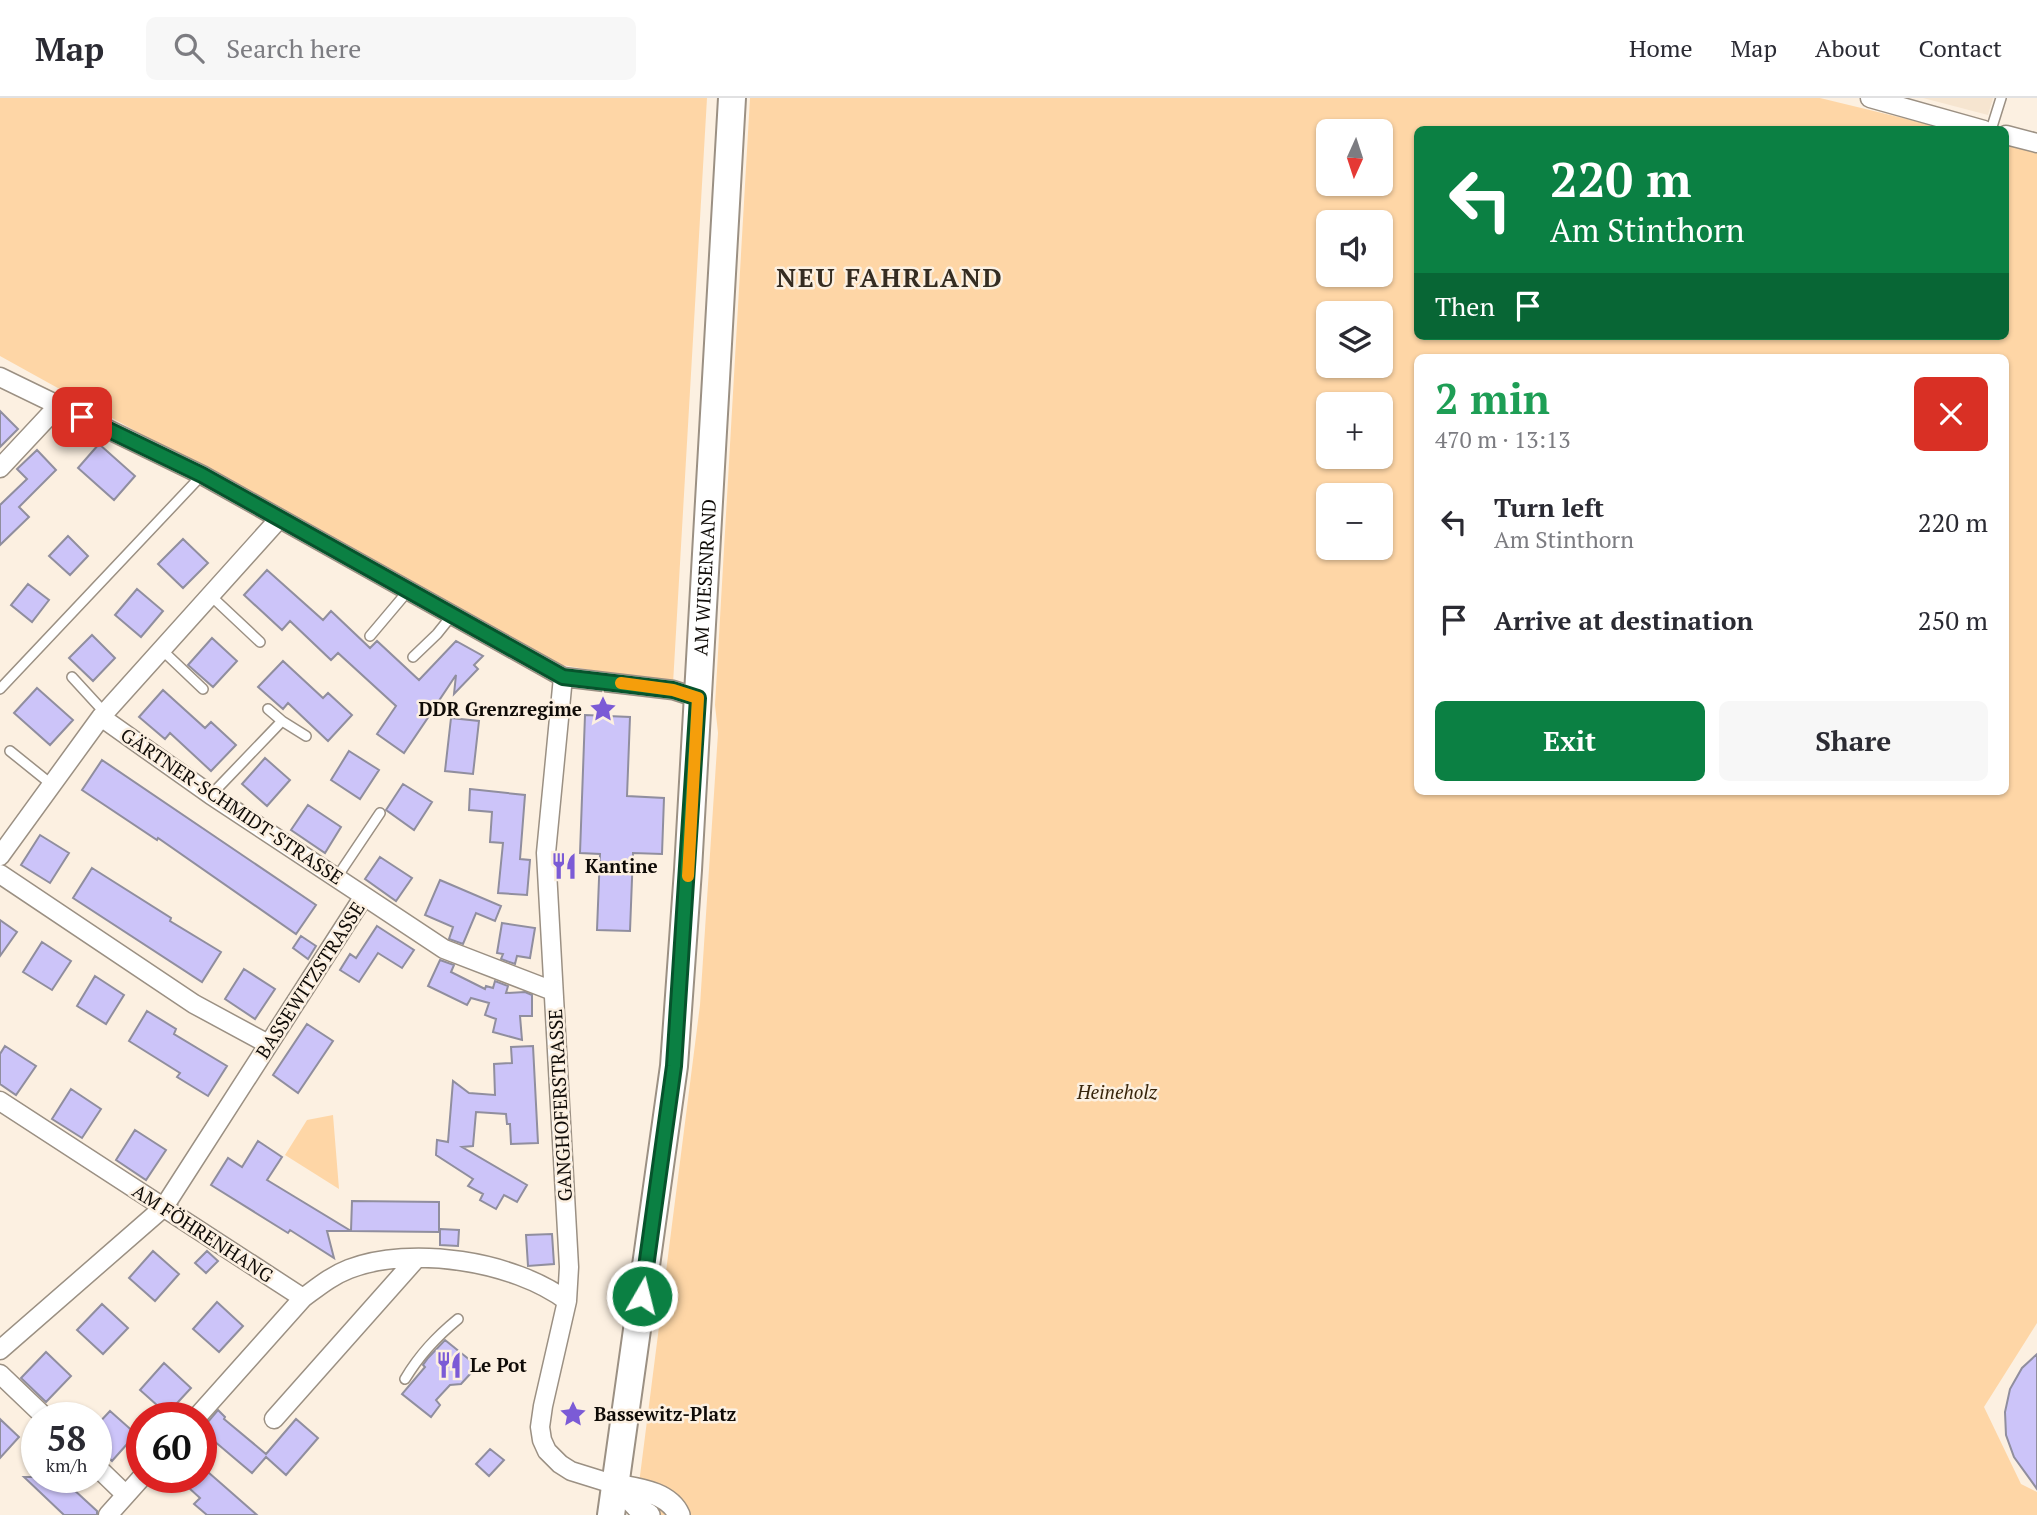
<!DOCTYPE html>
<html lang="en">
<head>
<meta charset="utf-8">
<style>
	body { margin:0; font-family:"PT Serif",serif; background:#f7f7f7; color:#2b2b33; height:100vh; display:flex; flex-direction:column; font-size:26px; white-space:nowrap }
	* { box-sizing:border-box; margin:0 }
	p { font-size:23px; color:#7c7c81 }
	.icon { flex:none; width:38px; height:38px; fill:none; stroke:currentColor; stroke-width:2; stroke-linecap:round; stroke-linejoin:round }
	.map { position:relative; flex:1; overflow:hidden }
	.details { position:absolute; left:1414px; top:256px; width:595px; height:441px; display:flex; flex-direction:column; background:#fff; border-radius:10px; box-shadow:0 2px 5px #0004 }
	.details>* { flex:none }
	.guide { position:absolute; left:1414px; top:28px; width:595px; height:214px; border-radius:10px; box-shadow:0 2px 5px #0004; background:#0b8043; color:#fff; overflow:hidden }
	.needle { width:46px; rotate:183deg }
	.tools { position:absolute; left:1316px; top:21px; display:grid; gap:14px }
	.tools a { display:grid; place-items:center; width:77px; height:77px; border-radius:10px; background:#fff; box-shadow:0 2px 5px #0004; font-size:35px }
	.speed { position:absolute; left:21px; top:1304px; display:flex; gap:14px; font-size:35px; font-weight:700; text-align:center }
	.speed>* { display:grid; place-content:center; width:91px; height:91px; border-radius:50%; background:#fff; box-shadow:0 2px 5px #0004; line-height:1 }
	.speed small { font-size:18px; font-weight:400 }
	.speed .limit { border:10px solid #d22; background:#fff; color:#111 }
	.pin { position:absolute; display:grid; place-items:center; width:60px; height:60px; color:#fff; margin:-30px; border-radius:14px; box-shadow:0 4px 10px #0006 }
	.me { position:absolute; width:77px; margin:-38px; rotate:8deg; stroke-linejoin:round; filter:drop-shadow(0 0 5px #0008) }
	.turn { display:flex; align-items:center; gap:24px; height:147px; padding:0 21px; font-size:32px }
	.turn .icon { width:91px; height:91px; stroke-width:2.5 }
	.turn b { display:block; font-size:49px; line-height:60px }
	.then { display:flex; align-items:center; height:66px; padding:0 21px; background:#0003; gap:14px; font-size:26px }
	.round { display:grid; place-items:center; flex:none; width:74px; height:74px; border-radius:10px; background:#f7f7f7 }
	.headline { display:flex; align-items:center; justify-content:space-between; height:119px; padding:0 21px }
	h1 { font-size:42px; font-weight:700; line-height:52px; color:#1e9e55 }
	.cta { display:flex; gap:14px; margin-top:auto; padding:14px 21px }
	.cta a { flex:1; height:80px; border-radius:10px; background:#0b8043; color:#fff; font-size:28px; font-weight:700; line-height:80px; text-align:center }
	.cta a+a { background:#f7f7f7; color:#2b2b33 }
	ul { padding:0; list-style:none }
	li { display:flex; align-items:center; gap:21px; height:98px; padding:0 21px }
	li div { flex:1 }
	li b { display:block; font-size:26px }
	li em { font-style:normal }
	header { display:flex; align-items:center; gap:42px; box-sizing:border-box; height:98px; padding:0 35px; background:#fff; border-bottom:2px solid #e1e1e2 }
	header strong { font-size:33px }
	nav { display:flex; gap:38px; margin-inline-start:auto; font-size:24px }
	.search { width:490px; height:63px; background:#f7f7f7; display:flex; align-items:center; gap:18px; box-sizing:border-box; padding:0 24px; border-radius:10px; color:#7c7c81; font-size:26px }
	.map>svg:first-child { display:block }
</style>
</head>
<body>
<header>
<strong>Map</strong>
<div class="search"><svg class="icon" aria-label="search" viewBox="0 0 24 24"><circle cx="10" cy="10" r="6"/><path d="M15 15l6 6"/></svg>Search here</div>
<nav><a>Home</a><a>Map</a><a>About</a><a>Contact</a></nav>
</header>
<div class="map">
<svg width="2037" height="1417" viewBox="0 0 2037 1417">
	<rect width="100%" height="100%" fill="#fcf0e1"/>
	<path fill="#f6e5d0" d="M1923,0H1993L1988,17Z"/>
	<path fill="#fed6a6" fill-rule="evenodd" d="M0,0H707L673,586L556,566L0,258Z
		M750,0H1820L1948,31L1418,32V238H2006V45L2037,54V1225L1984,1309L2021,1386L2037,1394V1417H635L700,907L718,635L715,607ZM1328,33H1381V86H1328ZM1328,124H1381V177H1328ZM1328,215H1381V268H1328ZM1418,259H2006V693H1418ZM1328,306H1381V359H1328ZM1328,397H1381V450H1328Z
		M333,1017L339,1091L285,1057L307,1022Z"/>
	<path fill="#ccc4f9" stroke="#908e9e" stroke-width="2" d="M0,313L18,331L0,349Z
		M99,346L135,378L114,402L78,370Z
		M37,352L56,372L19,409L29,419L0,447V407L27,381L17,371Z
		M68,438L88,458L70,477L49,458Z
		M183,441L208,465L183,490L158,466Z
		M267,472L323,522L331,513L370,550L377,543L419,582L456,543L483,558L474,567L478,571L454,596L456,577L438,604L425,617L429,618L404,655L377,636L396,608L338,555L331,562L290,523L282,532L244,497Z
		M28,486L49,502L32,524L11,507Z
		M137,491L163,513L141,539L115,517Z
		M92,537L115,560L93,583L69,560Z
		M212,540L237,563L213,589L188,567Z
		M283,563L323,600L328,595L352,617L328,643L288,605L283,611L258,589Z
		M37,590L73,622L50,647L14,615Z
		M163,592L205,630L211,624L236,647L211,673L170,635L165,641L139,619Z
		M585,617L630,619L627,698L664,700L662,756L633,755L630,833L597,832L600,756L580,755Z
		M451,620L479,623L473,676L445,673Z
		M349,653L379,672L360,701L331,682Z
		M265,660L290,682L267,708L242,686Z
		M102,662L316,807L296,836L158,740L157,742L82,692Z
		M403,686L432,704L414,732L386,712Z
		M470,691L525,697L520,761L530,762L527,797L498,795L503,745L490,744L492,714L469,712Z
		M308,707L341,729L325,755L291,732Z
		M40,737L69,755L50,785L21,767Z
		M380,759L412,780L396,803L365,781Z
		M92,770L171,820L170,823L221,854L202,884L73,800Z
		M440,782L501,808L495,823L476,815L463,846L449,841L453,829L425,817Z
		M0,822L17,834L0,858Z
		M502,825L535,830L530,860L517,858L515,866L501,861L503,856L497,855Z
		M377,828L414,852L402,870L378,855L359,884L340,872L350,856L356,860Z
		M301,838L316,848L308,861L293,850Z
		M42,844L71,863L52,892L23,874Z
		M440,862L454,867L451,874L485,891L486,888L493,890L495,883L508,888L506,895L525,894L532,897V918H520L522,942L493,934L496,921L485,917L489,905L471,900L467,907L428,888Z
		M244,871L275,891L255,921L225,901Z
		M95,878L124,897L106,926L77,908Z
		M147,913L176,931L174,936L227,968L208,998L177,979L180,975L129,943Z
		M307,926L333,943L298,995L273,977Z
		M5,948L36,968L16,997L0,986V956Z
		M533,948L538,1045L511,1046L510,1026H507L506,1016L476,1014L473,1048L462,1049L527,1087L517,1104L504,1097L496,1111L480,1102L483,1096L468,1088L473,1081L436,1057L437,1042L448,1044L453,983L469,995L495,997L494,966L512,965L511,949Z
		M71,991L101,1011L82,1040L52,1021Z
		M135,1032L166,1052L146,1082L116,1062Z
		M258,1043L282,1059L267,1082L351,1133H327L334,1160L290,1132L288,1135L211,1087L228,1060L242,1069Z
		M352,1103L439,1104V1134L351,1133Z
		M440,1131L459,1132L458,1148L440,1147Z
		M552,1136L554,1166L528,1168L526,1137Z
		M153,1153L179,1176L155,1203L129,1180Z
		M207,1153L218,1163L206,1175L195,1165Z
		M217,1204L243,1228L219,1254L193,1231Z
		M102,1206L128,1230L103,1256L77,1232Z
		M445,1242L471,1263V1275L461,1286L450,1287L436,1302L440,1307L431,1319L402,1296L425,1269L423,1267L428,1260Z
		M46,1254L71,1278L46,1304L21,1280Z
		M2037,1256V1391L2014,1359L2006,1337L2005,1314L2010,1291L2022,1270Z
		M164,1265L191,1290L167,1316L140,1292Z
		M218,1312L225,1319L224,1321L266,1356L296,1321L318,1340L286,1377L266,1359L252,1375L201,1332Z
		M110,1313L136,1336L112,1363L96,1348V1328Z
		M0,1321L19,1339L0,1360Z
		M490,1351L504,1362L489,1378L476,1366Z
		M201,1368L216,1381L257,1417H207L194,1406L200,1400L177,1379H201Z
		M24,1379H60L97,1413V1417H64Z"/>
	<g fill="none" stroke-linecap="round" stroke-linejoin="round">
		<defs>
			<path id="service" d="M1991,32L2001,0
				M211,498L260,544
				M370,538L408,493
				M162,552L203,591
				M413,559L437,536L453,516
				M72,579L105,615
				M0,591L202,377
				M282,623L306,638
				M10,653L51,686
				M211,697L282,623L268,611
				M337,779L380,715
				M405,1281C420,1256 436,1239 458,1221"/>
			<path id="minor" d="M1870,0L1984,32
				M2006,37L2037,45
				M0,279L202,377L563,579L673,592L698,600
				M0,370L58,308
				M563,579L546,755L569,1169L567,1203L543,1308L540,1329L542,1342L547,1353L560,1366L571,1373L616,1387
				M101,619L211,697L364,798
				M0,758L101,619L279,421
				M0,776L194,906L268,946
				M0,1003L303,1200C318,1189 331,1178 349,1171C411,1147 514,1163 567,1203
				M0,1252L164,1109L364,798L444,851L553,893
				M0,1276L46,1320
				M196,1320L303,1200
				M274,1321L416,1161
				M96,1368L126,1397
				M108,1417L142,1379"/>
			<path id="tertiary" d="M616,1387C637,1391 669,1394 679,1417
				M616,1387L640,1412L649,1417"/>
			<g id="primary">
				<path id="s1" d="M611,1417L674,968L688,772L732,0"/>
			</g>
		</defs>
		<use href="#service" stroke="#9b9083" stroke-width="12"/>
		<use href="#minor" stroke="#9b9083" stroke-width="21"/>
		<use href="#tertiary" stroke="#9b9083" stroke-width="24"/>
		<use href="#primary" stroke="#9b9083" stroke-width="30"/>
		<use href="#service" stroke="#fff" stroke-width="9"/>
		<use href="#minor" stroke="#fff" stroke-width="18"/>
		<use href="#tertiary" stroke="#fff" stroke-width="21"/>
		<use href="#primary" stroke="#fff" stroke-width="26"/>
	</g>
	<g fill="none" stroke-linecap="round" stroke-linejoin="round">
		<defs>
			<path id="route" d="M82,319L202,377L563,579L673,592L698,600L674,968L642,1198"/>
		</defs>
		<use href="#route" stroke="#07532c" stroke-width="18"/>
		<use href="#route" stroke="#0b8043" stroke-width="12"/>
		<path stroke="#f59e0b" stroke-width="12" d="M621,585L673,592L698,600L688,778"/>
	</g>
	<defs>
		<symbol id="sight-bare" viewBox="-9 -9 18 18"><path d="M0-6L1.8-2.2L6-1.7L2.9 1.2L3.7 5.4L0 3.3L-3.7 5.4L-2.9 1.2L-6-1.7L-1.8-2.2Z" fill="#7b5bd6" stroke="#fcf0e1" stroke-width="2.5" paint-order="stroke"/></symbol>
		<symbol id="restaurant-bare" viewBox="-9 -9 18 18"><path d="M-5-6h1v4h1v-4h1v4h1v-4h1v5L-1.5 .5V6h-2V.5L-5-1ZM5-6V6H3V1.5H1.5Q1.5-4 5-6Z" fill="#7b5bd6" stroke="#fcf0e1" stroke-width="2.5" paint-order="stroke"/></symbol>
	</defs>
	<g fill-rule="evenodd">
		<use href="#sight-bare" x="584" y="592" width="38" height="38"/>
		<use href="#restaurant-bare" x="545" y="749" width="38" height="38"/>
		<use href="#restaurant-bare" x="430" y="1248" width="38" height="38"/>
		<use href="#sight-bare" x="554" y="1297" width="38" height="38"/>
	</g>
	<g text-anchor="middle" stroke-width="5" stroke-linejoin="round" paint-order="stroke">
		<g font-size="19" fill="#0f0b07" stroke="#fcf0e1">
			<text dy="7" stroke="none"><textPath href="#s1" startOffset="943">AM WIESENRAND</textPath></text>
			<text transform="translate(232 708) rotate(34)" y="7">GÄRTNER-SCHMIDT-STRASSE</text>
			<text transform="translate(310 882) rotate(-57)" y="7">BASSEWITZSTRASSE</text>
			<text transform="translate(560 1007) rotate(-93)" y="7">GANGHOFERSTRASSE</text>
			<text transform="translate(203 1135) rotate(33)" y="7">AM FÖHRENHANG</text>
		</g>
		<g font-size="19" font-weight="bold" fill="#0f0b07" stroke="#fcf0e1" text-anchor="start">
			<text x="582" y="618" text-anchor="end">DDR Grenzregime</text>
			<text x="585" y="775">Kantine</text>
			<text x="470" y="1274">Le Pot</text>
			<text x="594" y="1323">Bassewitz-Platz</text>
		</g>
		<g font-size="19" font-style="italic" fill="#38250b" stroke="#fcf0e1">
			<text x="1117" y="1001">Heineholz</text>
		</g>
		<g font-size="26" font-weight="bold" letter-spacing="2" fill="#352c21" stroke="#fcf0e1">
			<text x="890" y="189">NEU FAHRLAND</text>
		</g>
	</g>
</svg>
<div class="tools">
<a><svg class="needle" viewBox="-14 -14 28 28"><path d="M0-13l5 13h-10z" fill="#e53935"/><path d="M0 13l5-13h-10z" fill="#7c7c81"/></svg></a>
<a><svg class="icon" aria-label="sound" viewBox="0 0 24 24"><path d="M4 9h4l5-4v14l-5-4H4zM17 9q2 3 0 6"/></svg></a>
<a><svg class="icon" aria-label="layers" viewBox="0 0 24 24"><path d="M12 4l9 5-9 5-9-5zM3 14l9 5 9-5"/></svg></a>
<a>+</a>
<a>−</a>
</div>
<div class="speed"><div>58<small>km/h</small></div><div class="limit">60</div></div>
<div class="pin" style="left:82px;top:319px;background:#d93025"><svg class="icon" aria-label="arrive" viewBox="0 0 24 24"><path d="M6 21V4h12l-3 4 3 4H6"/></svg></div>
<svg class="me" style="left:642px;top:1198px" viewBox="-20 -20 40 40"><circle r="17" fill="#0b8043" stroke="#fff" stroke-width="3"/><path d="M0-11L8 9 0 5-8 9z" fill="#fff"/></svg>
<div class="guide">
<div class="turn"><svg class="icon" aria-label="left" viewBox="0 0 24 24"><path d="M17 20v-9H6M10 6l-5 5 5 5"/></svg><div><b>220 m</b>Am Stinthorn</div></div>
<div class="then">Then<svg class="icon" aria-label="arrive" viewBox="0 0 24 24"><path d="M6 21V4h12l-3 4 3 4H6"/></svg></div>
</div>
<section class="details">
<div class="headline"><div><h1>2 min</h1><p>470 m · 13:13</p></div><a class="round" style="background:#d93025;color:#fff"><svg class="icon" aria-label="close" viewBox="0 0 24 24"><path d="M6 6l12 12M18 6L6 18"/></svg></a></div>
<ul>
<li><svg class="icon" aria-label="left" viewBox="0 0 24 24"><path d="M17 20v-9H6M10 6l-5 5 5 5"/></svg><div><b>Turn left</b><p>Am Stinthorn</p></div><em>220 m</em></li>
<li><svg class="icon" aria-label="arrive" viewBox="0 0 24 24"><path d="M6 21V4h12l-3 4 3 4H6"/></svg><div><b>Arrive at destination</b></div><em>250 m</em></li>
</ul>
<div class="cta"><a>Exit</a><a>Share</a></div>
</section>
</div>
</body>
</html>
